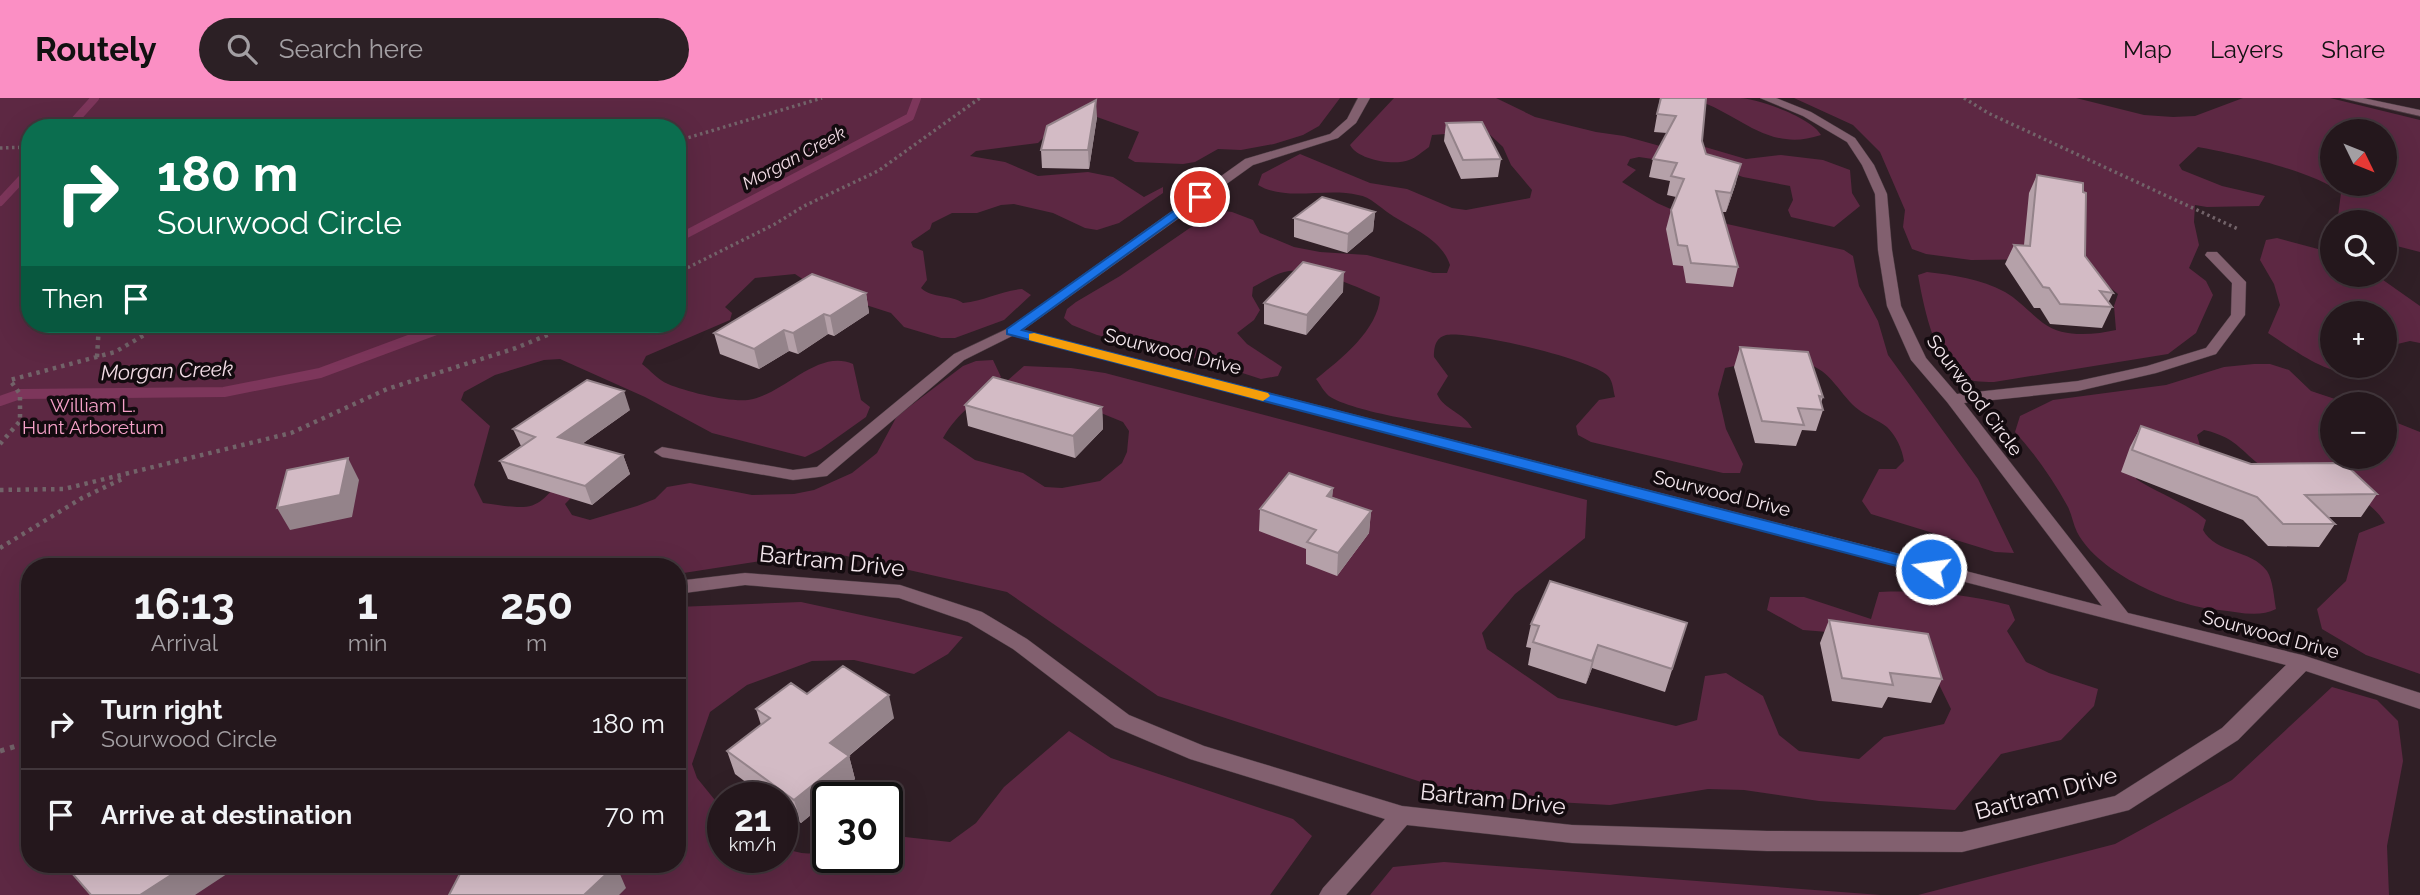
<!DOCTYPE html>
<html lang="en">
<head>
<meta charset="utf-8">
<style>
	body { margin:0; font-family:Raleway,sans-serif; background:#2c2025; color:#f1f3f6; height:100vh; display:flex; flex-direction:column; font-size:26px; white-space:nowrap }
	* { box-sizing:border-box; margin:0 }
	p { font-size:23px; color:#a39fa3 }
	.icon { flex:none; width:38px; height:38px; fill:none; stroke:currentColor; stroke-width:2; stroke-linecap:round; stroke-linejoin:round }
	.map { position:relative; flex:1; overflow:hidden }
	.panel { position:absolute; left:21px; top:460px; width:665px; height:315px; display:flex; flex-direction:column; background:#24171c; border-radius:28px; box-shadow:0 7px 28px #0002,0 0 0 2px #41363b }
	.panel>* { flex:none }
	.guide { position:absolute; left:21px; top:21px; width:665px; height:214px; border-radius:28px; box-shadow:0 7px 28px #0002,0 0 0 2px #41363b; background:#0b6e4f; color:#fff; overflow:hidden }
	.needle { width:46px; rotate:133deg }
	.fabs { position:absolute; left:2320px; top:21px; display:grid; gap:14px }
	.fabs a { display:grid; place-items:center; width:77px; height:77px; border-radius:50%; background:#24171c; box-shadow:0 7px 28px #0002,0 0 0 2px #41363b; font-size:35px }
	.speed { position:absolute; left:707px; top:684px; display:flex; gap:14px; font-size:35px; font-weight:700; text-align:center }
	.speed>* { display:grid; place-content:center; width:91px; height:91px; border-radius:50%; background:#24171c; box-shadow:0 7px 28px #0002,0 0 0 2px #41363b; line-height:1 }
	.speed small { font-size:18px; font-weight:400 }
	.speed .limit { border:4px solid #111; border-radius:10px; background:#fff; color:#111 }
	.pin { position:absolute; display:grid; place-items:center; width:60px; height:60px; color:#fff; margin:-30px; border:4px solid #fff; border-radius:50%; box-shadow:0 2px 7px #0007 }
	.me { position:absolute; width:77px; margin:-38px; rotate:284deg; stroke-linejoin:round; filter:drop-shadow(0 0 5px #0008) }
	.turn { display:flex; align-items:center; gap:24px; height:147px; padding:0 21px; font-size:32px }
	.turn .icon { width:91px; height:91px; stroke-width:2.5 }
	.turn b { display:block; font-size:49px; line-height:60px }
	.then { display:flex; align-items:center; height:66px; padding:0 21px; background:#0003; gap:14px; font-size:26px }
	.eta { display:flex; justify-content:space-evenly; align-items:center; height:119px; text-align:center }
	.eta b { font-size:42px; font-weight:700; line-height:49px }
	ul { padding:0; list-style:none }
	li { display:flex; align-items:center; gap:21px; height:91px; padding:0 21px; border-top:2px solid #41363b }
	li div { flex:1 }
	li b { display:block; font-size:26px }
	li em { font-style:normal }
	header { display:flex; align-items:center; gap:42px; box-sizing:border-box; height:98px; padding:0 35px; background:#fb8fc4; color:#111 }
	header strong { font-size:33px }
	nav { display:flex; gap:38px; margin-inline-start:auto; font-size:24px }
	.search { width:490px; height:63px; background:#2c2025; display:flex; align-items:center; gap:18px; box-sizing:border-box; padding:0 24px; border-radius:38px; color:#a39fa3; font-size:26px }
	.map>svg:first-child { display:block }
</style>
</head>
<body>
<header>
<strong>Routely</strong>
<div class="search"><svg class="icon" aria-label="search" viewBox="0 0 24 24"><circle cx="10" cy="10" r="6"/><path d="M15 15l6 6"/></svg>Search here</div>
<nav><a>Map</a><a>Layers</a><a>Share</a></nav>
</header>
<div class="map">
<svg width="2420" height="797" viewBox="0 0 2420 797">
	<rect width="100%" height="100%" fill="#301f26"/>
	<path fill="#5d2843" fill-rule="evenodd" d="M0,0H1340L1319,28L1303,37L1274,46L1241,52L1218,51L1195,64L1183,66L1135,64L1128,60L1139,34L1097,19H1086L1048,35L1038,45L976,53L970,58L1005,64L1038,78L1088,74L1113,79L1144,99L1163,89V95L1119,125L1097,132L1085,130L1053,115L1014,106L1001,107L977,115H952L932,125L930,131L911,144L913,149L923,153L927,182L921,190C933,201 950,196 963,205C984,203 1001,193 1022,191L1031,197L1004,222L955,240H941L904,229L891,215L819,192L795,176L755,180L725,209L732,215L730,222L646,258L642,266C650,272 658,282 668,286C687,294 728,304 748,302C784,297 817,250 853,266L861,302L870,309L866,319L821,351L805,359L712,335L645,299L560,261L544,262L495,277L464,294L461,302L490,328L474,387L483,405C535,412 535,415 568,372L597,373L565,406L572,417L590,422L637,408L655,401L667,389L690,385L752,397L794,396L814,392L852,375L877,355L897,318L963,268L976,263L993,262L1001,279C980,302 959,312 943,340L975,362L1023,375L1045,389L1062,390L1100,383L1122,365L1127,354L1129,333L1123,324L1096,313L1010,291L1007,283L1024,268L1071,270L1105,275L1587,402L1585,440L1515,496L1482,535L1487,551L1558,600L1676,628L1697,622L1705,578L1726,575L1763,598L1779,637L1799,653L1859,661L1884,639L1944,626L1951,611L1927,562L1890,539L1803,532L1767,512L1770,499H1804L1871,521L1879,494C1923,492 1966,496 2009,507L2015,522L2007,533L2026,564L2049,575L2098,591L2094,608L2061,642L2001,656L1955,712L1819,703L1744,692L1708,691L1610,707L1467,699L1158,598L1007,494L824,453L677,476V469H30V627L24,630H30V766H677V509L801,504L963,539L948,556L914,576L854,562L812,563L747,587L710,614L692,666L697,680L723,712V760H782V748C797,756 813,759 828,750V760H887V737L950,744L976,725L1004,689L1069,633L1111,660L1293,721L1312,738L1270,797H0ZM30,30H677V226H30Z
		M1394,0H1496L1535,19L1596,34L1624,38L1678,53L1705,49L1746,61L1781,57L1823,62L1850,72L1852,95L1860,108L1834,129L1791,119L1788,112L1793,102L1790,88L1743,79L1720,71L1639,59L1630,61L1627,67L1636,72L1622,84L1657,105L1682,116L1844,152L1853,158L1859,188L1878,223L1888,257L1978,381L2014,455L1995,454L1871,416L1862,403L1879,371H1896L1904,363C1902,350 1896,338 1887,329C1878,322 1867,318 1859,312C1840,298 1831,271 1806,266C1780,261 1750,264 1725,270L1718,296L1726,331L1743,366L1740,375H1723L1591,344L1578,337L1576,328L1599,302L1615,299C1613,292 1613,283 1608,278C1592,261 1468,232 1446,237C1435,240 1434,250 1434,259L1448,278L1437,296C1444,312 1463,314 1472,330C1442,328 1352,314 1329,298C1324,294 1320,286 1316,281C1341,261 1378,232 1380,199C1357,189 1315,169 1289,173C1276,175 1265,183 1253,189L1252,198L1260,212L1254,222L1237,235L1247,246L1282,269L1278,278L1261,281L1202,262L1097,237L1072,227L1064,220L1067,211L1076,204L1120,178L1216,112L1232,114L1253,122L1260,135L1294,149L1320,154L1367,157L1433,175H1447L1450,167C1441,140 1412,131 1390,116C1379,109 1371,99 1358,97C1326,89 1286,104 1258,87L1262,76L1300,56L1370,85L1407,91L1452,110L1466,112L1530,100L1532,92L1511,67L1503,49L1486,33L1432,37L1429,49C1423,53 1416,60 1409,62C1394,68 1358,62 1350,47Z
		M1689,0C1706,0 1724,0 1740,0C1759,1 1812,20 1821,37C1765,56 1738,12 1689,0Z
		M1794,0H2076L2144,17L2173,19L2195,18L2243,0H2330L2420,22V154L2385,145V124L2333,125L2331,123L2338,118L2341,95C2315,73 2232,55 2198,49L2179,67L2182,72L2222,88L2265,98L2259,108L2207,109L2195,107L2194,124L2199,147L2189,170L2206,183L2213,197L2196,235L2168,256L1994,284C1981,284 1967,284 1956,275C1933,257 1923,205 1918,177L1927,174C1953,177 1981,181 2005,194C2019,202 2030,215 2043,225C2063,240 2093,237 2116,232L2114,208L2118,196L2092,175L2065,161L1971,162L1926,156L1912,151L1903,129L1905,112L1880,54L1853,27ZM2333,33H2385V86H2333Z
		M2277,140L2333,155V177H2376L2420,208V245L2410,243L2385,249V215H2333V268H2364L2355,276C2323,275 2294,252 2268,235L2280,207L2274,186L2260,162L2266,142Z
		M2254,266H2270L2289,272L2311,293L2350,306H2333V359H2385V320L2420,334V576L2366,557L2322,531L2317,511L2346,483L2359,435L2385,425C2369,398 2330,384 2301,379C2291,377 2277,377 2268,372C2242,357 2240,340 2204,332L2197,337L2202,355L2152,357L2136,381C2159,396 2185,404 2206,422L2203,432C2216,456 2251,451 2267,473C2273,482 2274,500 2276,511C2259,520 2238,514 2219,512C2174,508 2099,476 2077,434C2073,426 2072,417 2068,409C2053,382 2036,357 2015,334L2020,318L2053,302L2166,287L2224,269Z
		M2332,589L2377,602L2398,623L2403,663L2387,748L2389,797H1918L2115,746L2232,682Z
		M1444,764L1881,797H1370L1393,769Z"/>
	<g fill="none" stroke-linecap="round" stroke-linejoin="round">
		<path stroke="#7d365b" stroke-width="8" d="M68,30L95,0
			M0,104L30,72
			M677,141L910,19L917,0"/>
		<path stroke="#7d365b" stroke-width="10" d="M0,303L20,296L224,294L320,275L452,226"/>
		<defs>
			<path id="service" d="M1011,229L1016,230L1018,233L1016,236L964,262L827,378L793,382L662,359L654,354L662,349L793,372L817,369L954,256Z"/>
			<path id="minor" d="M1358,0H1370L1356,25L1338,40L1253,67L1023,232L2102,508L1947,304L1911,262L1887,208L1878,152L1875,96L1862,67L1847,44L1803,18L1760,0H1776L1811,14L1855,40L1874,67L1887,96L1892,152L1901,208L1926,260L1957,296L2078,283L2147,268L2206,250L2231,217L2232,185L2205,157L2207,154H2217L2246,184L2245,217L2216,256L2156,275L2078,293L1964,305L2128,515L2302,557L2420,595V611L2306,573L2238,642L2129,712L1962,754L1767,753L1572,745L1407,727L1346,797H1319L1323,790L1385,721L1190,661L1115,629L1013,551L968,524L899,500L745,487L677,496V483L745,475L900,487L982,514L1027,541L1129,617L1204,648L1402,708L1572,727L1767,733L1962,734L2115,698L2222,630L2286,567L1006,236L1004,233L1245,61L1330,36L1347,21Z
				M2341,0H2363L2420,12V18Z"/>
		</defs>
		<use href="#service" stroke="#4b3b42" stroke-width="1"/>
		<use href="#minor" stroke="#4b3b42" stroke-width="1"/>
		<path stroke="#726369" stroke-width="3.5" stroke-dasharray="2.5 3.5" stroke-linecap="butt" d="M1964,0L1988,15L2238,131
			M677,43L822,0
			M0,50L30,49
			M677,175L775,126L804,108L878,73L980,0"/>
		<path stroke="#726369" stroke-width="4.5" stroke-dasharray="3.5 5" stroke-linecap="butt" d="M97,259L99,226
			M0,346L20,323V296L10,282L115,254L163,226
			M0,392L64,391L291,335L387,291L516,250L574,226
			M0,450L82,400L122,381"/>
		<path stroke="#726369" stroke-width="5" stroke-dasharray="4.5 6" stroke-linecap="butt" d="M0,653L30,644"/>
		<use href="#service" fill="#82606f" fill-rule="evenodd"/>
		<use href="#minor" fill="#82606f" fill-rule="evenodd"/>
	</g>
	<path fill="#b5a1a9" d="M1660,0L1702,43L1706,56L1736,85L1726,114H1722L1738,169L1733,189L1686,185L1683,168L1673,167L1666,131L1671,112L1676,99L1667,97L1670,83L1649,79L1653,61L1667,35L1654,34Z
		M1097,19L1089,71L1042,70L1041,52Z
		M1446,25L1501,61L1498,79L1461,81L1444,43Z
		M2037,77L2083,94L2085,158L2113,195L2108,205L2112,209L2102,230L2050,226L2040,210H2034L2005,166L2014,147H2024L2029,95Z
		M1375,114L1373,133L1347,155L1294,139V120Z
		M1343,194L1306,237L1264,226V205Z
		M866,195L869,215L834,238L828,236L798,256L789,253L759,271L720,256L714,235Z
		M1740,249L1823,299L1821,305L1823,312L1816,333L1802,332L1796,348L1755,345L1734,269Z
		M965,307L1102,309L1103,331L1075,360L968,328Z
		M630,312L582,346L623,357L630,376L592,407L508,381L500,363L521,348L513,331Z
		M2141,328L2251,366L2377,396L2361,419H2327L2335,426L2319,449L2268,448L2243,422L2121,374L2130,349Z
		M1333,390L1332,399L1371,413L1369,435L1337,478L1306,466V451L1259,433L1260,411Z
		M1829,522L1942,581L1931,605L1888,599L1882,610L1832,603L1820,545Z
		M1687,525L1665,594L1592,570L1586,586L1528,567L1531,550L1526,549L1531,526Z
		M756,611L894,620L849,658L855,681L801,725L782,711V700H767L735,676L727,653L761,627Z"/>
	<path fill="#94838a" d="M1096,2L1097,19L1089,71L1088,52Z
		M1741,66L1736,85L1726,114L1731,95Z
		M1375,114L1373,133L1347,155L1348,136Z
		M1344,174L1343,194L1306,237L1307,217Z
		M866,195L869,215L834,238L830,218Z
		M824,216L828,236L798,256L793,235Z
		M784,232L789,253L759,271L754,251Z
		M624,293L630,312L565,358L558,339Z
		M1102,309L1103,331L1075,360L1073,338Z
		M623,357L630,376L592,407L585,388Z
		M348,360L359,382L352,419L290,432L277,410Z
		M1333,390L1331,412L1327,398Z
		M1371,413L1369,435L1337,478L1338,455Z
		M1598,547L1592,570L1586,586L1592,563Z
		M889,597L894,620L846,660L849,658L855,681L832,700H828V703L801,725L794,702L830,645Z
		M188,766H242L195,797H140Z
		M616,767L626,790L619,797H584Z"/>
	<path fill="#d3bbc5" stroke="#94838a" stroke-width="2" d="M1661,0H1706L1702,43L1706,56L1741,66L1731,95L1716,93L1738,169L1691,165L1687,148L1678,147L1671,112L1684,81L1671,78L1677,65L1653,61L1676,18L1657,16Z
		M1096,2L1088,52H1041L1047,28Z
		M1482,24L1501,61L1463,62L1446,25Z
		M2037,77L2083,85V94L2086,95L2085,158L2113,195L2100,193L2112,209L2060,206L2049,190L2043,189L2014,147L2030,148Z
		M1322,99L1375,114L1348,136L1294,120Z
		M1303,164L1344,174L1307,217L1264,205Z
		M812,176L866,195L830,218L824,216L793,235L784,232L754,251L714,235Z
		M1740,249L1808,254L1823,299L1819,298L1823,312L1798,310L1804,327L1762,323Z
		M993,279L1102,309L1073,338L965,307Z
		M587,282L624,293L558,339L623,357L585,388L500,363L535,339L513,331Z
		M2141,328L2251,366L2344,365L2377,396L2305,397L2335,426H2283L2257,399L2132,352Z
		M348,360L340,397L277,410L287,372Z
		M1289,375L1333,390L1327,398L1371,413L1338,455L1307,444L1316,432L1260,411Z
		M1550,483L1687,525L1672,571L1598,547L1592,563L1533,544L1539,528L1531,526Z
		M1829,522L1928,536L1942,581L1890,575L1893,587L1842,580Z
		M843,568L889,597L830,645L849,658L794,702L727,653L770,620L756,611L791,585L807,596Z
		M84,766H188L140,797H91L71,774Z
		M465,766H614L616,767L584,797H449Z"/>
	<path fill="#1a73e8" stroke="#114b97" stroke-width="2" d="M1196,97L1206,99L1022,232L1931,465L1940,471L1931,477L1007,236V231Z"/>
	<path fill="#f59e0b" d="M1034,235L1268,295L1270,298L1263,303L1029,242V236Z"/>
	<g text-anchor="middle" stroke-width="7" stroke-linejoin="round" paint-order="stroke">
		<g font-size="18" font-style="italic" fill="#f2dce5" stroke="#130b0f">
			<text transform="translate(794 60) rotate(-28)" y="6">Morgan Creek</text>
		</g>
		<g font-size="19" fill="#f4e7ed" stroke="#130b0f">
			<text transform="translate(1173 253) rotate(14)" y="7">Sourwood Drive</text>
			<text transform="translate(1975 297) rotate(53)" y="7">Sourwood Circle</text>
			<text transform="translate(1722 395) rotate(14)" y="7">Sourwood Drive</text>
			<text transform="translate(2271 536) rotate(15)" y="7">Sourwood Drive</text>
		</g>
		<g font-size="19" fill="#f5a1c8" stroke="#130b0f">
			<text x="93" y="314">William L.<tspan x="93" dy="22">Hunt Arboretum</tspan></text>
		</g>
		<g font-size="21" font-style="italic" fill="#f2dce5" stroke="#130b0f">
			<text transform="translate(167 273) rotate(-2)" y="7">Morgan Creek</text>
		</g>
		<g font-size="23" fill="#f4e7ed" stroke="#130b0f">
			<text transform="translate(832 463) rotate(6)" y="8">Bartram Drive</text>
			<text transform="translate(2046 695) rotate(-15)" y="8">Bartram Drive</text>
			<text transform="translate(1493 701) rotate(6)" y="8">Bartram Drive</text>
		</g>
	</g>
</svg>
<div class="fabs">
<a><svg class="needle" viewBox="-14 -14 28 28"><path d="M0-13l5 13h-10z" fill="#e53935"/><path d="M0 13l5-13h-10z" fill="#a39fa3"/></svg></a>
<a><svg class="icon" aria-label="search" viewBox="0 0 24 24"><circle cx="10" cy="10" r="6"/><path d="M15 15l6 6"/></svg></a>
<a>+</a>
<a>−</a>
</div>
<div class="speed"><div>21<small>km/h</small></div><div class="limit">30</div></div>
<div class="pin" style="left:1200px;top:99px;background:#d93025"><svg class="icon" aria-label="arrive" viewBox="0 0 24 24"><path d="M6 21V4h12l-3 4 3 4H6"/></svg></div>
<svg class="me" style="left:1931px;top:471px" viewBox="-20 -20 40 40"><circle r="17" fill="#1a73e8" stroke="#fff" stroke-width="3"/><path d="M0-11L8 9 0 5-8 9z" fill="#fff"/></svg>
<div class="guide">
<div class="turn"><svg class="icon" aria-label="right" viewBox="0 0 24 24"><path d="M7 20v-9h11M14 6l5 5-5 5"/></svg><div><b>180 m</b>Sourwood Circle</div></div>
<div class="then">Then<svg class="icon" aria-label="arrive" viewBox="0 0 24 24"><path d="M6 21V4h12l-3 4 3 4H6"/></svg></div>
</div>
<section class="panel">
<div class="eta">
<div><b>16:13</b><p>Arrival</p></div>
<div><b>1</b><p>min</p></div>
<div><b>250</b><p>m</p></div>
</div>
<ul>
<li><svg class="icon" aria-label="right" viewBox="0 0 24 24"><path d="M7 20v-9h11M14 6l5 5-5 5"/></svg><div><b>Turn right</b><p>Sourwood Circle</p></div><em>180 m</em></li>
<li><svg class="icon" aria-label="arrive" viewBox="0 0 24 24"><path d="M6 21V4h12l-3 4 3 4H6"/></svg><div><b>Arrive at destination</b></div><em>70 m</em></li>
</ul>
</section>
</div>
</body>
</html>
